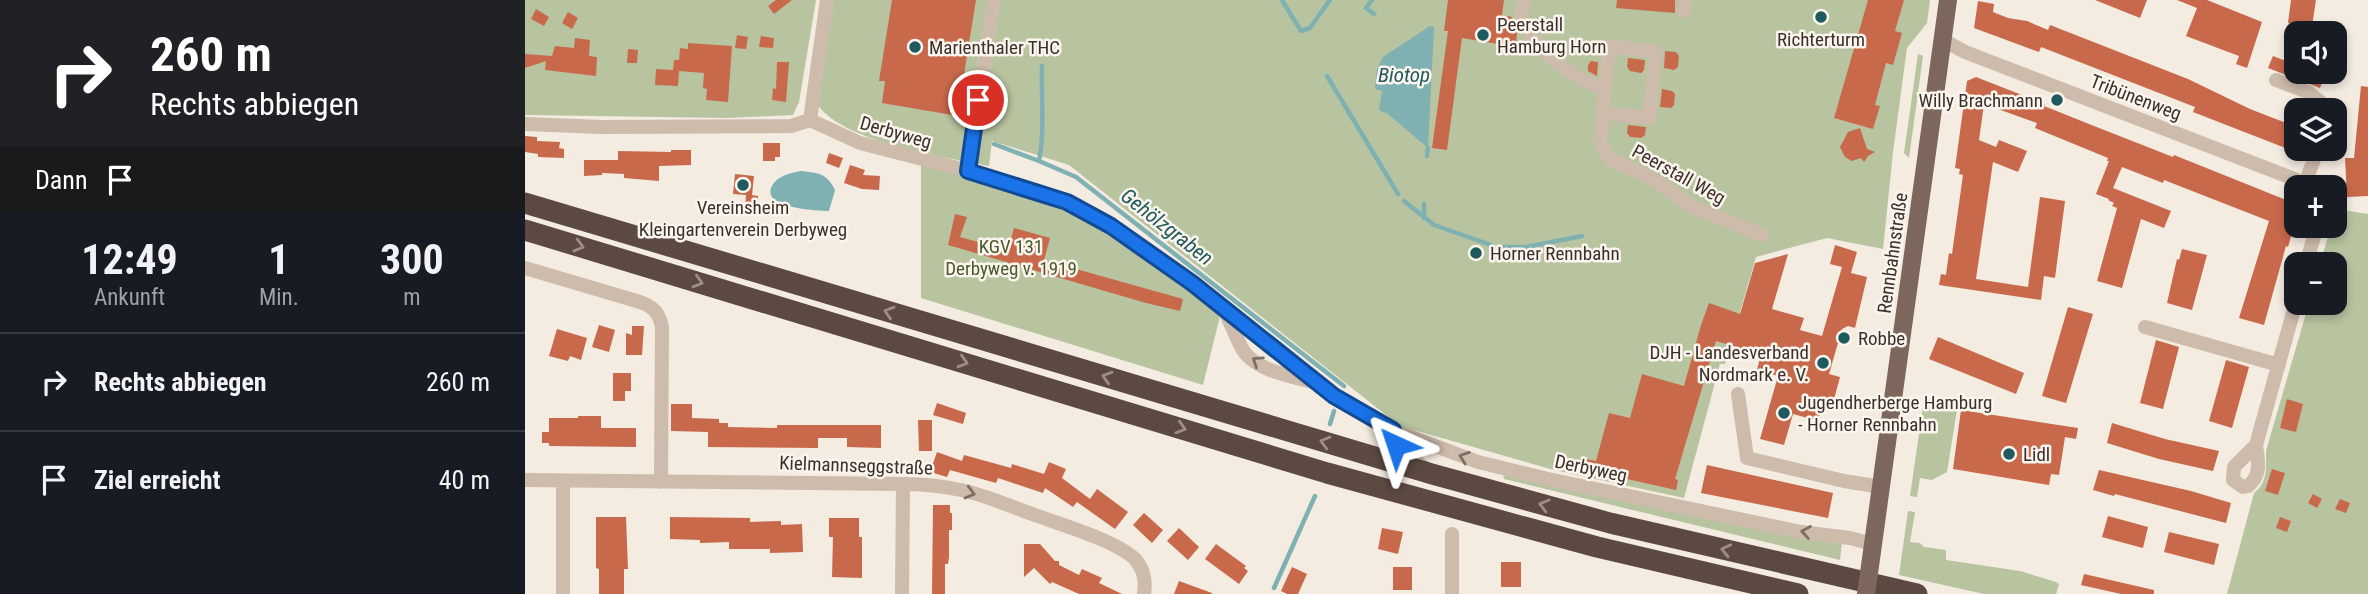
<!DOCTYPE html>
<html lang="de">
<head>
<meta charset="utf-8">
<style>
	body { margin:0; font-family:"Roboto Condensed",sans-serif; background:#20242c; color:#f1f3f6; height:100vh; display:flex; flex-direction:column; font-size:26px; white-space:nowrap }
	* { box-sizing:border-box; margin:0 }
	p { font-size:23px; color:#9ea1a6 }
	.icon { flex:none; width:38px; height:38px; fill:none; stroke:currentColor; stroke-width:2; stroke-linecap:round; stroke-linejoin:round }
	.map { position:relative; flex:1; overflow:hidden }
	.side { display:flex; flex-direction:column; background:#171b24; width:525px }
	.side>* { flex:none }
	.guide { background:#202124; color:#fff; overflow:hidden }
	.buttons { position:absolute; left:1759px; top:21px; display:grid; gap:14px }
	.buttons a { display:grid; place-items:center; width:63px; height:63px; border-radius:14px; background:#171b24; box-shadow:0 4px 10px #0003; font-size:35px }
	.pin { position:absolute; display:grid; place-items:center; width:60px; height:60px; color:#fff; margin:-30px; border:4px solid #fff; border-radius:50%; box-shadow:0 2px 7px #0007 }
	.me { position:absolute; width:77px; margin:-38px; rotate:318deg; stroke-linejoin:round; filter:drop-shadow(0 0 5px #0008) }
	.turn { display:flex; align-items:center; gap:24px; height:147px; padding:0 35px; font-size:32px }
	.turn .icon { width:91px; height:91px; stroke-width:2.5 }
	.turn b { display:block; font-size:49px; line-height:60px }
	.then { display:flex; align-items:center; height:66px; padding:0 35px; background:#0003; gap:14px; font-size:26px }
	.eta { display:flex; justify-content:space-evenly; align-items:center; height:119px; text-align:center }
	.eta b { font-size:42px; font-weight:700; line-height:49px }
	ul { padding:0; list-style:none }
	li { display:flex; align-items:center; gap:21px; height:98px; padding:0 35px; border-top:2px solid #363941 }
	li div { flex:1 }
	li b { display:block; font-size:26px }
	li em { font-style:normal }
	main { display:flex; flex:1; min-height:0 }
	.map>svg:first-child { display:block }
</style>
</head>
<body>
<main>
<section class="side">
<div class="guide">
<div class="turn"><svg class="icon" aria-label="right" viewBox="0 0 24 24"><path d="M7 20v-9h11M14 6l5 5-5 5"/></svg><div><b>260 m</b>Rechts abbiegen</div></div>
<div class="then">Dann<svg class="icon" aria-label="arrive" viewBox="0 0 24 24"><path d="M6 21V4h12l-3 4 3 4H6"/></svg></div>
</div>
<div class="eta">
<div><b>12:49</b><p>Ankunft</p></div>
<div><b>1</b><p>Min.</p></div>
<div><b>300</b><p>m</p></div>
</div>
<ul>
<li><svg class="icon" aria-label="right" viewBox="0 0 24 24"><path d="M7 20v-9h11M14 6l5 5-5 5"/></svg><div><b>Rechts abbiegen</b></div><em>260 m</em></li>
<li><svg class="icon" aria-label="arrive" viewBox="0 0 24 24"><path d="M6 21V4h12l-3 4 3 4H6"/></svg><div><b>Ziel erreicht</b></div><em>40 m</em></li>
</ul>
</section>
<div class="map">
<svg width="1843" height="594" viewBox="0 0 1843 594">
	<rect width="100%" height="100%" fill="#f4ebe1"/>
	<path fill="#b8c4a0" d="M0,0H291L274,102L268,115L203,118L0,115Z
		M309,0H1405L1402,23L1382,48L1368,152L1358,249L1302,238L1231,257L1200,364H1195L1159,498L1029,470L875,426L544,165L467,141L464,166C420,157 318,142 293,105Z
		M1393,54L1398,56L1384,158L1379,153Z
		M396,164L513,196L574,223L696,312L678,385L396,298Z
		M1811,209L1843,214V594H1702L1729,493C1743,483 1741,467 1741,451L1784,303H1810V264H1795L1806,226H1810Z
		M1398,406L1432,410L1422,472L1407,480L1395,478L1392,497L1385,496Z
		M978,473L1317,542L1315,560L979,479Z
		M1383,511L1390,512L1385,542L1395,543L1399,547L1421,550V560L1495,571L1531,582L1534,584L1531,594H1459L1374,575Z"/>
	<path fill="#7fb0b2" d="M905,26L909,27L903,148L863,114L854,110L857,91L850,89L852,69L858,57Z
		M276,171C293,173 302,173 310,190L304,211C291,211 235,208 247,186C252,176 265,173 276,171Z"/>
	<g fill="none" stroke-linecap="round" stroke-linejoin="round">
		<path stroke="#7fb0b2" stroke-width="4.5" d="M757,0L776,31L785,28L805,0
			M847,0L841,8L849,14
			M517,66C516,98 520,130 514,161L551,177L819,386
			M802,76L873,194
			M469,144L514,161
			M902,156L903,148
			M879,201L909,225L966,245
			M899,218V204
			M975,247H1001L1057,236
			M805,424L809,411
			M749,588L790,496"/>
	</g>
	<path fill="#c8694b" d="M251,0H267L249,14L243,6Z
		M367,0H451L436,93H430L427,115L357,103L360,81H354Z
		M923,0H979L977,15L987,17L988,26L992,32L991,47L937,38L922,150L907,148L923,31H919Z
		M1092,0H1150V13L1091,8Z
		M1343,0H1379L1370,31L1377,33L1368,65L1361,63L1350,105L1355,106L1348,129L1309,118Z
		M1570,0H1622L1615,18Z
		M1652,0H1682L1737,22L1722,68L1711,64L1714,56L1661,36L1672,8Z
		M1766,0H1791L1787,26L1763,23Z
		M1453,1L1469,4L1468,12L1483,18L1502,21L1523,30L1525,25L1663,79L1725,109L1771,127V152L1668,112L1670,107L1516,47L1514,52L1449,28Z
		M11,9L24,17L19,26L6,19Z
		M43,12L53,18L47,29L37,23Z
		M212,35L223,37L221,49L210,48Z
		M236,36L249,38L248,48L234,47Z
		M50,38L65,40L64,56L72,57L71,76L20,70L21,61L0,68V54L27,56L30,46L49,48Z
		M163,43L207,46L203,102L181,100L182,89L178,88L179,73L154,71L153,86L130,85L131,69L148,70L149,60H154L155,48L163,49Z
		M103,49L113,50L112,63H102Z
		M1140,51L1151,52L1154,56L1153,67L1149,70L1139,68Z
		M1748,56L1771,65V72H1788L1800,76L1795,88L1743,68Z
		M1103,58L1120,60L1119,70L1116,73L1105,71L1102,67Z
		M1066,61L1073,62L1072,76L1063,71V65Z
		M252,62H264L261,102L247,100L248,88L251,89Z
		M1451,77L1520,104L1519,106L1564,124L1648,157L1649,155L1664,161L1771,204L1764,232L1767,233L1763,247L1761,246L1739,325L1714,318L1744,221L1639,180L1638,183L1597,167L1588,188L1646,211L1639,228L1616,219L1597,288L1572,281L1592,208L1587,206L1589,203L1583,200L1584,199L1571,194L1584,161H1582L1583,158L1510,128L1512,123L1459,104L1454,140L1471,147L1474,140L1502,151L1493,172L1468,162L1451,279L1503,287L1515,197L1540,201L1530,278L1519,276L1516,300L1414,285L1416,274L1421,275L1424,253L1427,254L1438,175L1434,174L1435,169L1430,168L1442,81Z
		M1836,86L1843,87V196L1822,197L1820,158H1829Z
		M1137,89L1147,91L1150,94L1149,105L1146,108L1135,107Z
		M1103,125L1121,127L1120,135L1116,138L1105,137L1102,133Z
		M1335,128L1342,149L1350,152L1343,156L1339,162L1336,158L1327,161L1320,157L1315,147L1323,132Z
		M0,136L12,137V141L35,142L34,148L39,149V158L13,157V154L0,152Z
		M238,143H255V157H250V161H238Z
		M146,150H166V165L134,166V181L99,178V174L77,173V175L59,176V160H93V151L146,152Z
		M304,153L318,158L314,168L301,163Z
		M325,165L340,170L338,175L355,176L354,190L337,189L319,183Z
		M210,174L229,176L227,195L233,196L232,211L220,210L221,195L208,194Z
		M430,214L442,217L435,237L483,250L489,228L525,238L519,260L658,299L655,311L621,303L423,245Z
		M1310,245L1332,252L1326,273L1342,277L1330,328L1323,326L1317,329L1304,374L1315,377L1308,403L1299,400L1293,421L1268,414L1259,445L1235,439L1253,376L1232,370L1236,354L1191,341L1150,479L1153,480L1151,490L1053,468L1055,458L1071,461L1084,413L1105,418L1117,374L1159,386L1176,325L1184,303L1215,314L1230,263L1263,254L1247,309L1279,318L1275,330L1297,336L1317,267L1305,264Z
		M1657,249L1682,255L1667,310L1642,303L1652,259L1654,260Z
		M1543,307L1568,314L1541,403L1517,396Z
		M74,325L90,330L84,352L67,347Z
		M107,326H119L117,355H101V333L107,335Z
		M32,329L62,338L56,360L45,356L43,361L24,356Z
		M1413,337L1499,373L1491,394L1404,359Z
		M1631,340L1654,347L1638,409L1615,403Z
		M1701,360L1724,367L1707,428L1684,421Z
		M88,373H106V391H100V401H88Z
		M1762,399L1778,404L1771,432L1755,428Z
		M412,403L441,413L438,424L408,415Z
		M146,404H167V418L194,419V423H203V427L252,428V425H356V448L322,447V438H293V448L183,447V432L146,431Z
		M1436,410L1553,428L1551,439L1540,437L1534,475L1526,474L1524,485L1428,469Z
		M53,416H76V428H111V447L24,446V443H17V432H24V418H53Z
		M393,420H407V451H394Z
		M1587,423L1640,439L1694,451L1688,471L1634,459L1582,443Z
		M412,452L437,461L439,455L486,468L487,464L519,474L524,462L541,469L537,478L565,499L572,489L603,512L590,529L552,502L548,507L520,488L518,493L473,478L471,483L425,470L422,477L405,472Z
		M1182,465L1308,493L1303,518L1176,493Z
		M1747,469L1760,473L1753,495L1740,491Z
		M1574,470L1666,491L1706,503L1701,523L1590,494L1589,496L1568,490Z
		M1788,494L1797,499L1792,508L1783,503Z
		M1815,499L1825,503L1821,513L1810,509Z
		M408,505H425V513H427V530H424V557L423,564H420V594H407Z
		M619,513L638,530L627,543L608,525Z
		M1583,516L1623,527L1618,548L1577,537Z
		M71,517H101L103,569H99V594H74V569L71,568Z
		M145,517L225,518V522L256,521V525L277,524L278,552L245,553V549H204V542L175,543V540L145,539Z
		M1755,517L1766,521L1762,532L1751,528Z
		M304,518H334V537H337V578L307,577L308,537H304Z
		M654,528L674,547L663,560L642,541Z
		M857,528L878,532L873,554L853,549Z
		M1644,532L1694,544L1689,565L1639,552Z
		M499,544H515L530,561H534V565L554,575L557,569L577,578L574,583L597,594H554L527,582L525,584L509,568L499,577Z
		M691,544L721,566L719,568L723,571L714,584L680,559Z
		M976,562H996V587H976Z
		M767,567L782,574L773,594H762L756,591Z
		M868,567H887V590H868Z
		M1559,574L1629,590V594H1596L1556,585Z
		M654,581L687,593V594H649Z"/>
	<g fill="none" stroke-linecap="round" stroke-linejoin="round">
		<path stroke="#cdbbac" stroke-width="14" d="M999,0L996,21C1021,58 1039,72 1080,90L1075,142L1085,159L1128,179L1166,206L1237,235
			M1159,11L1160,0
			M1418,40L1440,52L1790,187
			M1751,80L1783,92L1799,105L1800,110
			M1078,113L1124,118L1131,52L1084,46L1080,90
			M285,120L302,0
			M0,124L77,127L266,126L285,120L335,143L456,174L515,192L566,214L667,283L809,396L868,430L953,462L1023,479L1276,532L1325,538L1348,544
			M443,171L469,0
			M1780,183L1793,149
			M1781,264L1792,226
			M0,268L115,302C129,307 134,313 137,327L136,482
			M699,310C706,323 711,338 718,350C730,370 767,377 788,382
			M1620,327L1754,365
			M1213,394L1222,458L1319,481L1356,487
			M868,430L871,445L901,469
			M1731,445C1733,460 1737,475 1723,486L1718,487L1708,480L1709,467L1731,445L1771,302
			M0,480L378,484C398,484 417,486 436,490C461,495 484,506 507,514C534,524 590,540 610,559C619,569 621,582 619,594
			M927,534V594
			M38,594V481
			M377,594L378,484"/>
		<path stroke="#7d675c" stroke-width="18" d="M1345,566L1423,0"/>
		<path stroke="#5c4a42" stroke-width="21" d="M0,203L907,474L1085,523L1392,594
			M0,230L802,473L1072,547L1273,594"/>
		<path stroke="#7d675c" stroke-width="18" d="M1341,594L1345,566"/>
	</g>
	<defs><path id="oneway-chevron" d="M-2-3.5L2.5 0L-2 3.5" fill="none" stroke-width="1.6" stroke-linecap="round" stroke-linejoin="round" transform="scale(1.75)"/></defs>
	<g stroke="#9c8e87">
		<use href="#oneway-chevron" transform="translate(54 246) rotate(16)"/>
		<use href="#oneway-chevron" transform="translate(173 282) rotate(17)"/>
		<use href="#oneway-chevron" transform="translate(364 312) rotate(-163)"/>
		<use href="#oneway-chevron" transform="translate(438 362) rotate(17)"/>
		<use href="#oneway-chevron" transform="translate(582 377) rotate(-163)"/>
		<use href="#oneway-chevron" transform="translate(656 428) rotate(17)"/>
		<use href="#oneway-chevron" transform="translate(800 442) rotate(-164)"/>
		<use href="#oneway-chevron" transform="translate(1019 505) rotate(-165)"/>
		<use href="#oneway-chevron" transform="translate(1201 550) rotate(-167)"/>
	</g>
	<g stroke="#7d6f65">
		<use href="#oneway-chevron" transform="translate(732 361) rotate(-146)"/>
		<use href="#oneway-chevron" transform="translate(939 457) rotate(-160)"/>
		<use href="#oneway-chevron" transform="translate(445 493) rotate(15)"/>
		<use href="#oneway-chevron" transform="translate(1281 532) rotate(-171)"/>
	</g>
	<g fill="none" stroke-linecap="round" stroke-linejoin="round">
		<defs>
			<path id="route" d="M453,100L443,171L542,202L586,226L667,283L809,396L868,430L871,445"/>
		</defs>
		<use href="#route" stroke="#114b97" stroke-width="18"/>
		<use href="#route" stroke="#1a73e8" stroke-width="12"/>
	</g>
	<g fill="#1f5a5e" stroke="#fbf5ee" stroke-width="2.5">
		<circle cx="1296" cy="17" r="7"/>
		<circle cx="958" cy="35" r="7"/>
		<circle cx="390" cy="47" r="7"/>
		<circle cx="1532" cy="100" r="7"/>
		<circle cx="218" cy="185" r="7"/>
		<circle cx="951" cy="253" r="7"/>
		<circle cx="1319" cy="338" r="7"/>
		<circle cx="1298" cy="363" r="7"/>
		<circle cx="1259" cy="413" r="7"/>
		<circle cx="1484" cy="454" r="7"/>
	</g>
	<g text-anchor="middle" stroke-width="5" stroke-linejoin="round" paint-order="stroke">
		<g font-size="19" fill="#3b302b" stroke="#fbf5ee" text-anchor="start">
			<text x="972" y="31">Peerstall<tspan x="972" dy="22">Hamburg Horn</tspan></text>
			<text x="1296" y="46" text-anchor="middle">Richterturm</text>
			<text x="404" y="54">Marienthaler THC</text>
			<text x="1518" y="107" text-anchor="end">Willy Brachmann</text>
			<text x="218" y="214" text-anchor="middle">Vereinsheim<tspan x="218" dy="22">Kleingartenverein Derbyweg</tspan></text>
			<text x="965" y="260">Horner Rennbahn</text>
			<text x="1333" y="345">Robbe</text>
			<text x="1284" y="359" text-anchor="end">DJH - Landesverband<tspan x="1284" dy="22">Nordmark e. V.</tspan></text>
			<text x="1273" y="409">Jugendherberge Hamburg<tspan x="1273" dy="22">- Horner Rennbahn</tspan></text>
			<text x="1498" y="461">Lidl</text>
		</g>
		<g font-size="19" fill="#3b302b" stroke="#fbf5ee">
			<text transform="translate(1611 97) rotate(21)" y="7">Tribünenweg</text>
			<text transform="translate(371 132) rotate(16)" y="7">Derbyweg</text>
			<text transform="translate(1154 174) rotate(29)" y="7">Peerstall Weg</text>
			<text transform="translate(1367 253) rotate(-82)" y="7">Rennbahnstraße</text>
			<text transform="translate(331 465) rotate(2)" y="7">Kielmannseggstraße</text>
			<text transform="translate(1066 468) rotate(12)" y="7">Derbyweg</text>
		</g>
		<g font-size="19" fill="#4a5a2e" stroke="#fbf5ee">
			<text x="486" y="253">KGV 131<tspan x="486" dy="22">Derbyweg v. 1919</tspan></text>
		</g>
		<g font-size="21" font-style="italic" fill="#1f5a5e" stroke="#fbf5ee">
			<text x="879" y="82">Biotop</text>
			<text transform="translate(642 227) rotate(38)" y="7">Gehölzgraben</text>
		</g>
	</g>
</svg>
<div class="buttons">
<a><svg class="icon" aria-label="sound" viewBox="0 0 24 24"><path d="M4 9h4l5-4v14l-5-4H4zM17 9q2 3 0 6"/></svg></a>
<a><svg class="icon" aria-label="layers" viewBox="0 0 24 24"><path d="M12 4l9 5-9 5-9-5zM3 14l9 5 9-5"/></svg></a>
<a>+</a>
<a>−</a>
</div>
<div class="pin" style="left:453px;top:100px;background:#d93025"><svg class="icon" aria-label="arrive" viewBox="0 0 24 24"><path d="M6 21V4h12l-3 4 3 4H6"/></svg></div>
<svg class="me" style="left:871px;top:445px" viewBox="-20 -20 40 40"><path d="M0-17L14 15 0 8-14 15z" fill="#1a73e8" stroke="#fff" stroke-width="4"/></svg>
</div>
</main>
</body>
</html>
